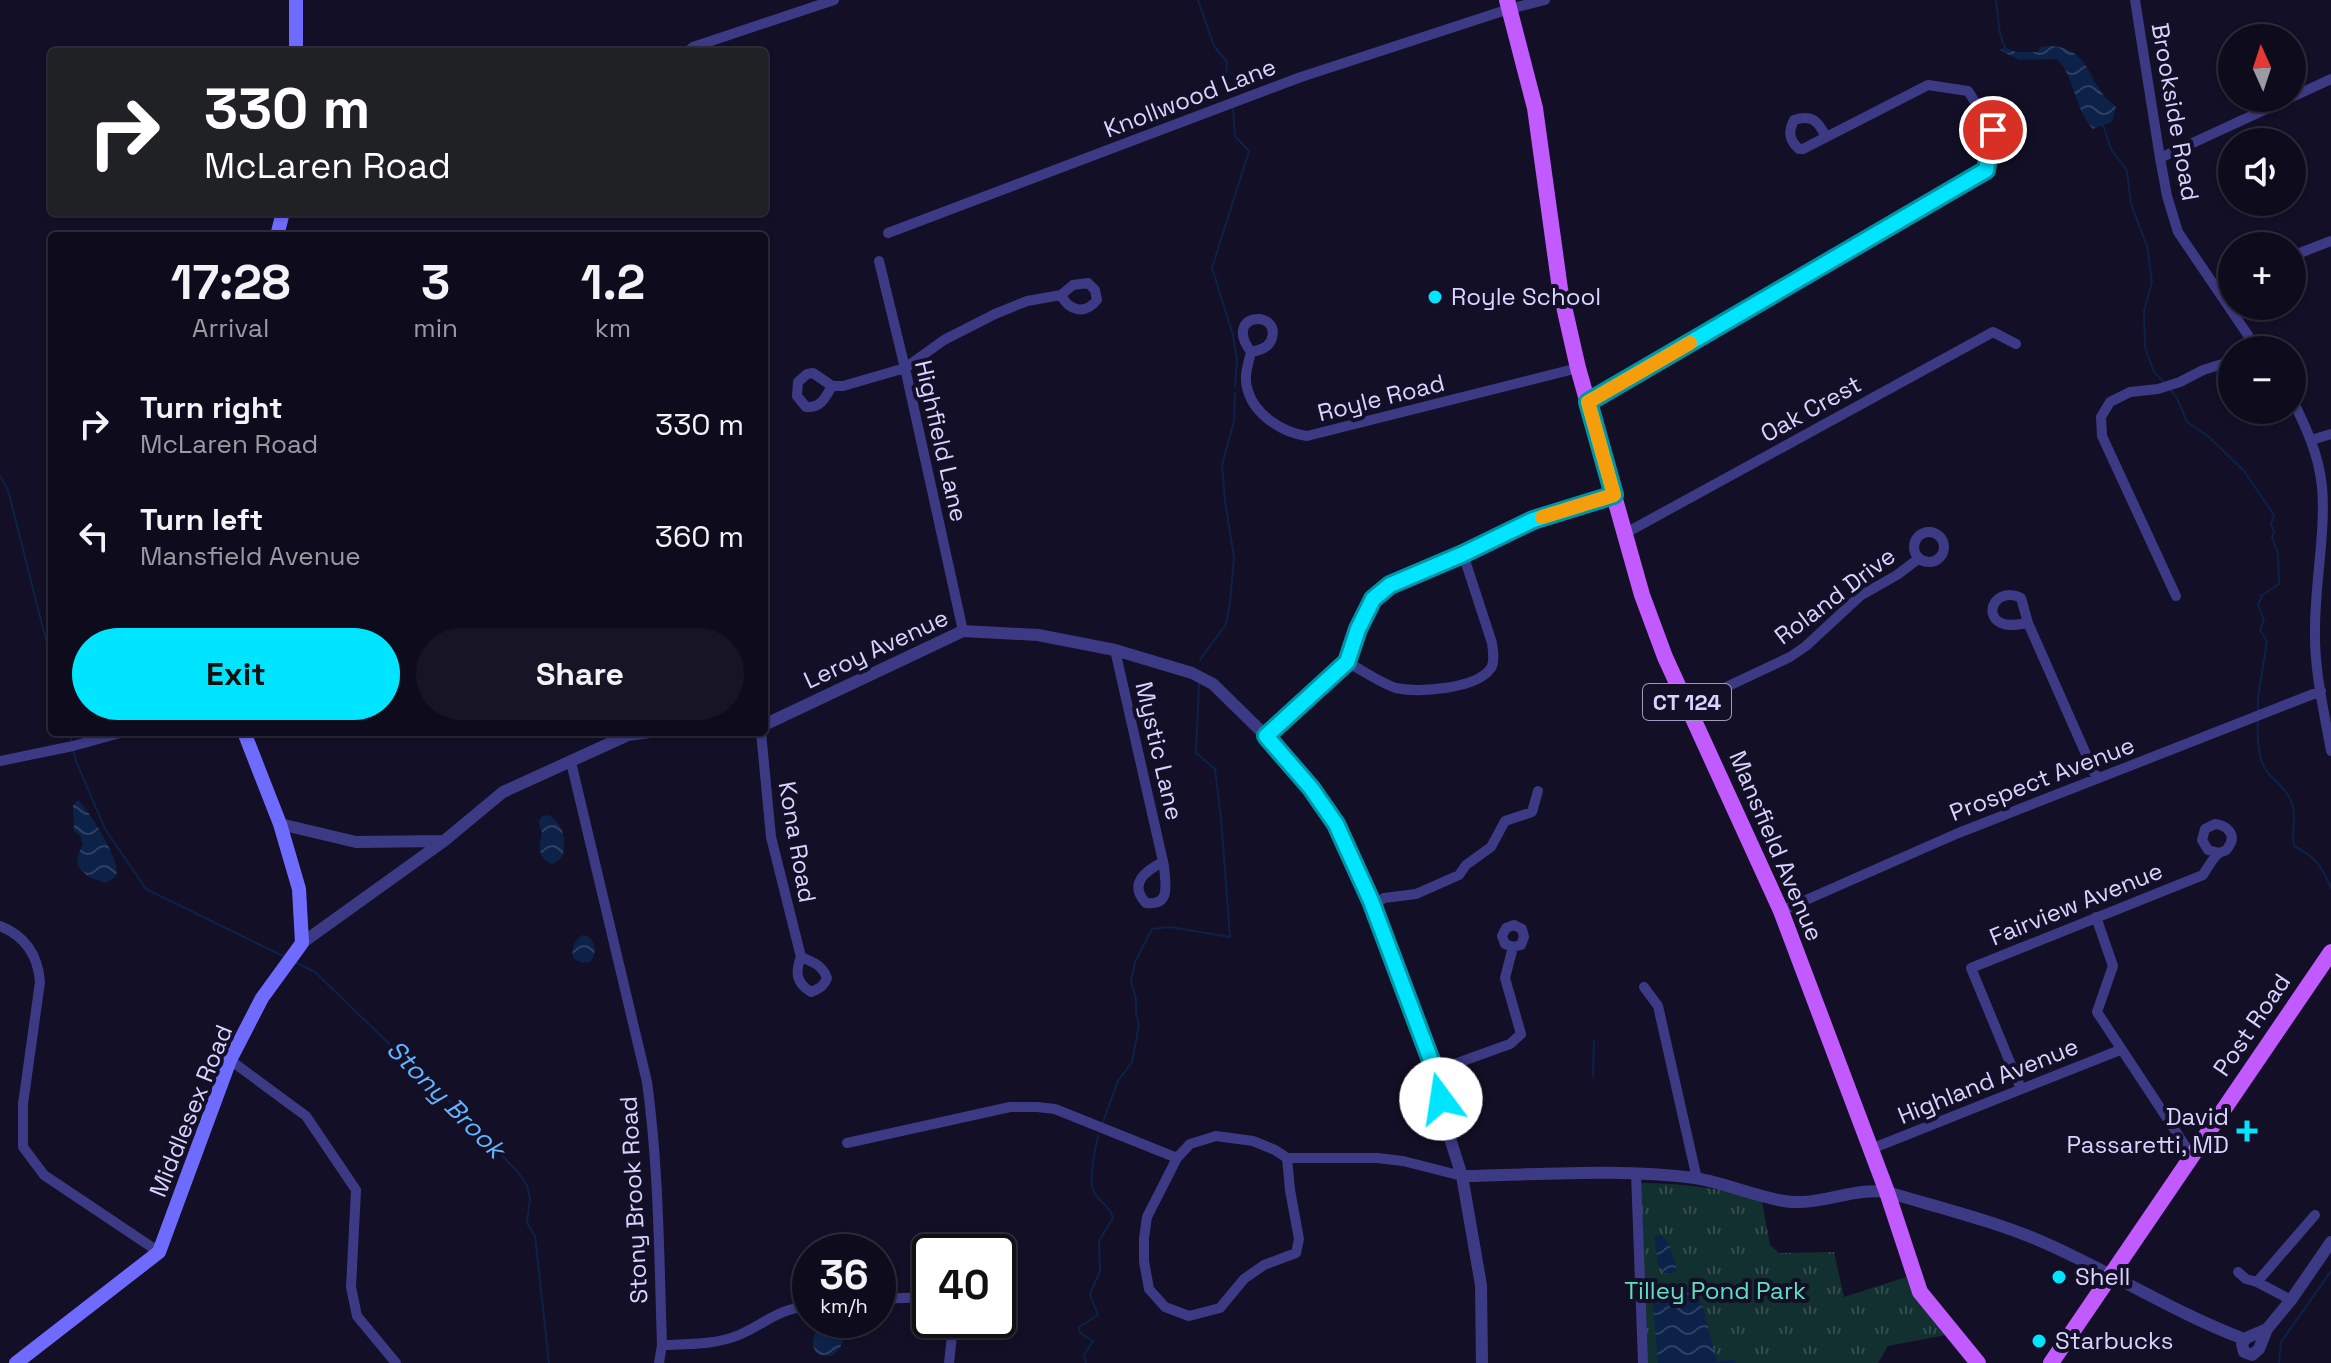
<!DOCTYPE html>
<html lang="en">
<head>
<meta charset="utf-8">
<style>
	body { margin:0; font-family:"Space Grotesk",sans-serif; background:#171425; color:#f1f3f6; height:100vh; display:flex; flex-direction:column; font-size:30px; white-space:nowrap }
	* { box-sizing:border-box; margin:0 }
	p { font-size:26px; color:#9b9ba3 }
	.icon { flex:none; width:44px; height:44px; fill:none; stroke:currentColor; stroke-width:2; stroke-linecap:round; stroke-linejoin:round }
	.map { position:relative; flex:1; overflow:hidden }
	.drawer { position:absolute; left:48px; top:232px; width:720px; height:504px; display:flex; flex-direction:column; background:#0e0b1c; border-radius:8px; box-shadow:0 2px 6px #0004,0 0 0 2px #2e2b3b }
	.drawer>* { flex:none }
	.top-card { position:absolute; left:48px; top:48px; width:720px; height:168px; border-radius:8px; box-shadow:0 2px 6px #0004,0 0 0 2px #2e2b3b; background:#202124; color:#fff; overflow:hidden }
	.needle { width:52px; rotate:357deg }
	.fabs { position:absolute; left:2218px; top:24px; display:grid; gap:16px }
	.fabs a { display:grid; place-items:center; width:88px; height:88px; border-radius:50%; background:#0e0b1c; box-shadow:0 2px 6px #0004,0 0 0 2px #2e2b3b; font-size:40px }
	.speed { position:absolute; left:792px; top:1234px; display:flex; gap:16px; font-size:40px; font-weight:700; text-align:center }
	.speed>* { display:grid; place-content:center; width:104px; height:104px; border-radius:50%; background:#0e0b1c; box-shadow:0 2px 6px #0004,0 0 0 2px #2e2b3b; line-height:1 }
	.speed small { font-size:20px; font-weight:400 }
	.speed .limit { border:4px solid #111; border-radius:12px; background:#fff; color:#111 }
	.pin { position:absolute; display:grid; place-items:center; width:68px; height:68px; color:#fff; margin:-34px; border:4px solid #fff; border-radius:50%; box-shadow:0 2px 8px #0007 }
	.me { position:absolute; width:88px; margin:-44px; rotate:346deg; stroke-linejoin:round; filter:drop-shadow(0 0 6px #0008) }
	.turn { display:flex; align-items:center; gap:28px; height:168px; padding:0 24px; font-size:36px }
	.turn .icon { width:104px; height:104px; stroke-width:2.5 }
	.turn b { display:block; font-size:56px; line-height:68px }
	.eta { display:flex; justify-content:space-evenly; align-items:center; height:136px; text-align:center }
	.eta b { font-size:48px; font-weight:600; line-height:56px }
	.action { display:flex; gap:16px; margin-top:auto; padding:16px 24px }
	.action a { flex:1; height:92px; border-radius:48px; background:#00e5ff; color:#111; font-size:32px; font-weight:600; line-height:92px; text-align:center }
	.action a+a { background:#171425; color:#f1f3f6 }
	ul { padding:0; list-style:none }
	li { display:flex; align-items:center; gap:24px; height:112px; padding:0 24px }
	li div { flex:1 }
	li b { display:block; font-size:30px }
	li em { font-style:normal }
	.map>svg:first-child { display:block }
</style>
</head>
<body>
<div class="map">
<svg width="2331" height="1363" viewBox="0 0 2331 1363">
	<defs>
		<pattern id="park-tufts" width="24" height="20" patternUnits="userSpaceOnUse" patternTransform="scale(2)"><rect width="24" height="20" fill="#12302f"/><path d="M3 7l-1-3M5 7V3M7 7l1-3M15 17l-1-3M17 17v-4M19 17l1-3" fill="none" stroke="#344d4e"/></pattern>
		<pattern id="water-waves" width="16" height="10" patternUnits="userSpaceOnUse" patternTransform="scale(2)"><rect width="16" height="10" fill="#0c2248"/><path d="M0 5q4-4 8 0t8 0" fill="none" stroke="#2f4163"/></pattern>
	</defs>
	<rect width="100%" height="100%" fill="#130f26"/>
	<path fill="url(#park-tufts)" d="M1640,1183C1681,1183 1723,1188 1762,1201L1770,1245L1779,1253L1834,1252L1844,1297L1906,1277L1914,1296L1946,1335L1888,1346L1878,1363H1647Z"/>
	<path fill="url(#water-waves)" d="M2047,46C2094,46 2086,87 2116,106L2112,122L2093,129C2075,111 2074,74 2057,59L2019,60L2000,50L2004,47L2016,52H2038L2040,47Z
		M78,800C88,809 122,862 116,875C114,879 109,881 105,883L87,876L78,866L77,858L83,844L80,836L74,831L73,805Z
		M548,815C564,822 568,844 561,859L552,864C537,858 539,846 542,833C540,826 536,821 543,816Z
		M583,935C596,937 598,954 590,962L582,963L574,959C570,951 574,939 583,935Z
		M1654,1235H1661L1669,1243L1676,1267V1271L1672,1274L1664,1273L1658,1265Z
		M1679,1285H1686L1703,1307L1717,1362L1733,1359L1736,1363H1658L1652,1293L1655,1290Z
		M820,1320H845C845,1336 845,1347 831,1356L820,1355C805,1344 818,1333 820,1320Z"/>
	<g fill="none" stroke-linecap="round" stroke-linejoin="round">
		<path stroke="#0c2248" stroke-width="2" d="M1198,0L1214,46L1227,62L1225,93
			M1996,0C1999,17 1997,34 2006,49
			M1233,108L1235,136L1249,151L1212,268L1233,335L1237,360L1235,386
			M2103,125L2111,149L2127,171L2131,204L2147,246L2152,282L2144,311L2145,347L2154,372L2166,384
			M2170,389L2177,398L2187,422L2209,437L2244,471L2274,515L2271,524L2274,532L2272,538L2278,553L2279,584L2262,595L2258,605L2264,620L2260,630L2267,641L2258,698V712
			M0,476L8,490L52,664
			M1200,660L1226,624L1230,603L1234,557L1225,501L1222,465L1234,421L1235,393
			M2258,718C2257,736 2257,760 2268,773C2277,783 2287,790 2292,803C2297,815 2291,833 2294,846C2315,856 2322,867 2331,888
			M69,732L72,742
			M73,749L76,761L105,829L146,889L283,956
			M297,963L315,972L441,1094L478,1125L489,1138L496,1150L518,1172L527,1186L530,1198L527,1223L535,1236L549,1363
			M1593,1076L1594,1041
			M1103,1122L1118,1081L1132,1062L1139,1025L1136,1013V999L1131,981L1135,962L1152,929L1170,927L1230,937L1221,818L1215,769L1196,753L1199,684
			M1086,1363L1084,1355L1093,1341L1080,1333L1079,1327L1098,1315L1090,1294L1100,1271L1099,1241L1113,1218C1110,1206 1100,1203 1094,1192C1088,1180 1095,1149 1098,1136
			M2279,1363L2281,1342L2331,1271"/>
		<path stroke="#3d3a85" stroke-width="10" d="M2135,0L2160,158L2167,196L2178,232L2258,350
			M687,52L693,47L834,0
			M2292,97L2331,79
			M2160,158L2290,98
			M888,233L1301,77L1509,9L1545,0
			M2292,256L2331,241
			M879,261L905,368L963,631
			M2218,289L2232,282
			M1251,352C1260,350 1269,348 1272,338C1280,309 1222,313 1251,352C1248,365 1243,378 1248,391C1255,415 1283,433 1307,436L1578,368
			M832,386L813,373L807,374L798,382L797,396L806,407C821,408 825,398 832,386H843L905,368L944,340L995,314L1027,301L1061,295L1073,285L1088,283L1095,290L1097,300C1085,315 1069,311 1061,295
			M2292,399C2306,427 2319,455 2322,487C2326,530 2315,583 2315,629C2314,670 2324,711 2331,751
			M1588,402L1986,170L1993,130L1968,91L1928,85L1803,149H1799C1789,140 1788,132 1794,120C1812,114 1818,121 1826,137
			M2311,440L2331,434
			M1914 547a15 15 0 1 1 30 0a15 15 0 1 1-30 0Z
			M1624,534L1993,332L2016,344
			M2176,596L2102,436L2101,417L2110,402L2130,392L2158,389L2180,382L2203,370L2232,361
			M2028,623L2021,598C1997,586 1982,614 2001,623C2009,627 2020,624 2028,623L2097,779
			M1115,650L1164,866C1165,883 1172,906 1146,903C1128,884 1145,871 1163,862
			M1347,662C1362,670 1380,683 1396,688C1419,693 1477,689 1491,668C1495,661 1493,651 1492,643L1463,554
			M1688,705L1790,657L1806,646L1860,596L1897,575L1918,559
			M761,732L771,837L801,957C795,972 796,983 811,992C819,989 824,986 827,978C822,965 813,962 801,957
			M0,761L73,746L124,732
			M571,762L647,1082C659,1169 659,1257 662,1345L659,1363
			M1373,907L1384,898L1416,894L1459,875L1466,865L1491,847L1505,821L1532,812L1538,791
			M1781,911L1956,834L2321,691
			M2096,917L2113,966L2097,1012L2186,1147L2194,1153
			M0,926C25,936 38,955 40,982L23,1104V1147L44,1175L159,1252
			M1644,987L1658,1006L1697,1179
			M230,1060L306,1116L356,1190L351,1287L357,1316L396,1363
			M1435,1071L1510,1044L1521,1034L1505,978L1513,947L1521,945L1524,937L1522,929L1514,925L1506,928L1502,936L1505,944L1513,947
			M2021,1089L1971,968L2203,875C2207,869 2212,859 2218,854C2225,848 2224,855 2229,846C2237,834 2226,825 2215,824L2205,829L2202,840L2208,850L2219,853
			M847,1143L1010,1107H1037L1055,1109L1177,1158
			M1871,1149L2120,1050
			M1287,1158L1290,1190L1299,1239L1296,1253L1264,1265L1244,1279L1220,1308L1189,1316L1165,1307L1149,1289L1144,1261V1238L1147,1217L1177,1158L1190,1144L1216,1136L1253,1141L1275,1150L1287,1158H1377L1403,1161L1462,1176
			M1636,1173L1643,1363
			M2238,1272L2246,1279L2257,1282L2315,1215
			M2257,1282L2291,1300
			M878,1299L930,1297
			M662,1345C688,1344 715,1345 739,1335C767,1323 776,1309 810,1306
			M949,1363L953,1327L950,1320"/>
		<path stroke="#3d3a85" stroke-width="12" d="M764,725L963,631L1038,635L1115,650L1192,673L1213,684L1266,736L1311,788L1336,824L1371,901L1435,1071L1446,1126L1462,1176L1481,1285L1482,1363
			M1266,736L1347,662L1358,629L1373,599L1390,585L1463,554L1533,520L1614,495
			M280,824L356,842L444,841
			M302,943L444,841L503,792L628,735L649,732
			M1462,1176C1539,1175 1618,1168 1695,1178C1725,1183 1754,1196 1784,1201C1818,1207 1853,1187 1887,1192C1940,1208 1995,1221 2045,1243C2113,1273 2175,1313 2244,1339
			M2267,1329L2246,1338L2242,1344L2244,1352L2252,1355L2259,1349L2267,1329L2291,1300L2331,1242"/>
		<path stroke="#6f6bff" stroke-width="14" d="M296,52V0
			M277,236L283,212
			M16,1363L159,1252L230,1060L262,998L302,943L299,889L280,824L244,732"/>
		<path stroke="#c25bff" stroke-width="16" d="M1507,0L1535,108L1560,289L1578,368L1642,595L1665,657L1781,911L1887,1192L1920,1292L1978,1363
			M2051,1363L2331,952"/>
	</g>
	<g fill="none" stroke-linecap="round" stroke-linejoin="round">
		<defs>
			<path id="route" d="M1441,1099L1435,1071L1421,1034L1371,901L1336,824L1311,788L1266,736L1347,662L1358,629L1373,599L1390,585L1463,554L1533,520L1614,495L1588,402L1986,170L1993,130"/>
		</defs>
		<use href="#route" stroke="#0095a6" stroke-width="20"/>
		<use href="#route" stroke="#00e5ff" stroke-width="14"/>
		<path stroke="#f59e0b" stroke-width="14" d="M1542,517L1614,495L1588,402L1690,343"/>
	</g>
	<g fill="#00e5ff" stroke="#130f26" stroke-width="3">
		<circle cx="1435" cy="297" r="8"/>
		<path d="M2243 1119h8v8h8v8h-8v8h-8v-8h-8v-8h8z"/>
		<circle cx="2059" cy="1277" r="8"/>
		<circle cx="2039" cy="1341" r="8"/>
	</g>
	<g text-anchor="middle" stroke-width="8" stroke-linejoin="round" paint-order="stroke">
		<rect fill="#130f26" stroke="#9e99be" stroke-width="2" x="1643" y="684" width="88" height="36" rx="6"/>
		<g font-size="22" font-weight="bold" fill="#d9d4ff">
			<text x="1687" y="710">CT 124</text>
		</g>
		<g font-size="24" fill="#d9d4ff" stroke="#130f26">
			<text transform="translate(1190 98) rotate(-21)" y="8">Knollwood Lane</text>
			<text transform="translate(2175 112) rotate(80)" y="8">Brookside Road</text>
			<text transform="translate(1381 398) rotate(-14)" y="8">Royle Road</text>
			<text transform="translate(1811 409) rotate(-29)" y="8">Oak Crest</text>
			<text transform="translate(941 441) rotate(77)" y="8">Highfield Lane</text>
			<text transform="translate(1835 596) rotate(-37)" y="8">Roland Drive</text>
			<text transform="translate(876 649) rotate(-25)" y="8">Leroy Avenue</text>
			<text transform="translate(1159 751) rotate(77)" y="8">Mystic Lane</text>
			<text transform="translate(2042 779) rotate(-21)" y="8">Prospect Avenue</text>
			<text transform="translate(797 842) rotate(80)" y="8">Kona Road</text>
			<text transform="translate(1776 846) rotate(67)" y="8">Mansfield Avenue</text>
			<text transform="translate(2076 904) rotate(-22)" y="8">Fairview Avenue</text>
			<text transform="translate(2252 1025) rotate(-56)" y="8">Post Road</text>
			<text transform="translate(1988 1081) rotate(-22)" y="8">Highland Avenue</text>
			<text transform="translate(191 1111) rotate(-68)" y="8">Middlesex Road</text>
			<text transform="translate(634 1200) rotate(-93)" y="8">Stony Brook Road</text>
		</g>
		<g font-size="24" fill="#d9d4ff" stroke="#130f26" text-anchor="start">
			<text x="1451" y="305">Royle School</text>
			<text x="2229" y="1125" text-anchor="end">David<tspan x="2229" dy="28">Passaretti, MD</tspan></text>
			<text x="2075" y="1285">Shell</text>
			<text x="2055" y="1349">Starbucks</text>
		</g>
		<g font-size="24" fill="#5fe0c0" stroke="#130f26">
			<text x="1715" y="1299">Tilley Pond Park</text>
		</g>
		<g font-size="26" font-style="italic" fill="#62b6ff" stroke="#130f26">
			<text transform="translate(446 1099) rotate(45)" y="9">Stony Brook</text>
		</g>
	</g>
</svg>
<div class="fabs">
<a><svg class="needle" viewBox="-14 -14 28 28"><path d="M0-13l5 13h-10z" fill="#e53935"/><path d="M0 13l5-13h-10z" fill="#9b9ba3"/></svg></a>
<a><svg class="icon" aria-label="sound" viewBox="0 0 24 24"><path d="M4 9h4l5-4v14l-5-4H4zM17 9q2 3 0 6"/></svg></a>
<a>+</a>
<a>−</a>
</div>
<div class="speed"><div>36<small>km/h</small></div><div class="limit">40</div></div>
<div class="pin" style="left:1993px;top:130px;background:#d93025"><svg class="icon" aria-label="arrive" viewBox="0 0 24 24"><path d="M6 21V4h12l-3 4 3 4H6"/></svg></div>
<svg class="me" style="left:1441px;top:1099px" viewBox="-20 -20 40 40"><circle r="19" fill="#fff"/><path d="M0-13L10 11 0 6-10 11z" fill="#00e5ff"/></svg>
<div class="top-card">
<div class="turn"><svg class="icon" aria-label="right" viewBox="0 0 24 24"><path d="M7 20v-9h11M14 6l5 5-5 5"/></svg><div><b>330 m</b>McLaren Road</div></div>
</div>
<section class="drawer">
<div class="eta">
<div><b>17:28</b><p>Arrival</p></div>
<div><b>3</b><p>min</p></div>
<div><b>1.2</b><p>km</p></div>
</div>
<ul>
<li><svg class="icon" aria-label="right" viewBox="0 0 24 24"><path d="M7 20v-9h11M14 6l5 5-5 5"/></svg><div><b>Turn right</b><p>McLaren Road</p></div><em>330 m</em></li>
<li><svg class="icon" aria-label="left" viewBox="0 0 24 24"><path d="M17 20v-9H6M10 6l-5 5 5 5"/></svg><div><b>Turn left</b><p>Mansfield Avenue</p></div><em>360 m</em></li>
</ul>
<div class="action"><a>Exit</a><a>Share</a></div>
</section>
</div>
</body>
</html>
